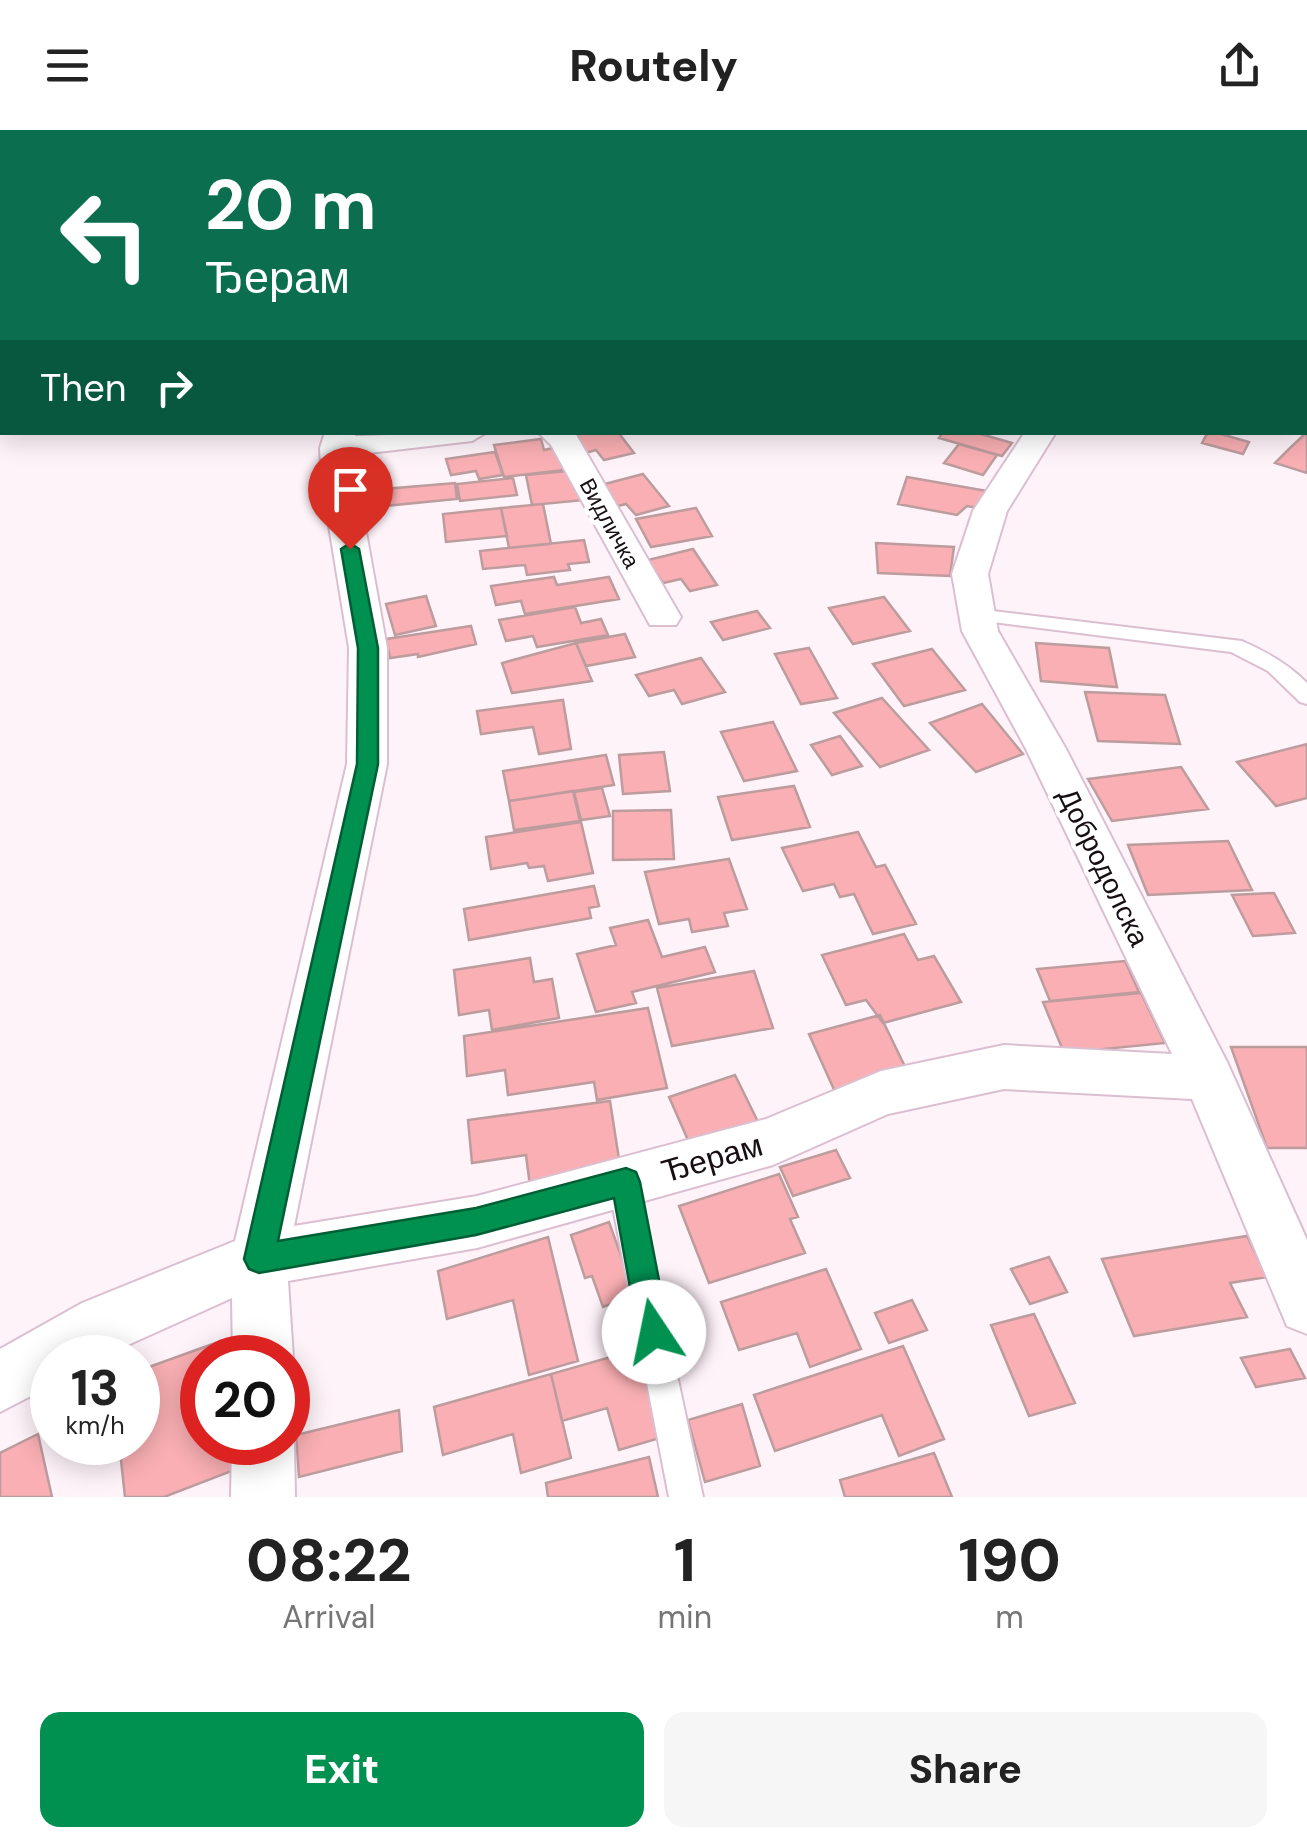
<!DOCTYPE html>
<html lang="en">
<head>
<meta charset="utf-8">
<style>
	body { margin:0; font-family:"DM Sans",sans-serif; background:#f6f6f6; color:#222; height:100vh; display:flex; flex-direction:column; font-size:38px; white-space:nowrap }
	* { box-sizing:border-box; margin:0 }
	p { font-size:32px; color:#767676 }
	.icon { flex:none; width:55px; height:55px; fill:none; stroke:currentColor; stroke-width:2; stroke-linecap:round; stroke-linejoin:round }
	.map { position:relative; height:1367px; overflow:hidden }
	.details { display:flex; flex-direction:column; background:#fff; flex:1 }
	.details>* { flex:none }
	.guide { position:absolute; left:0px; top:0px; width:1308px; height:305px; box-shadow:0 5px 25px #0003; background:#0b6e4f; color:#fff; overflow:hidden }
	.speed { position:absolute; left:30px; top:1205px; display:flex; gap:20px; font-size:50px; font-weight:700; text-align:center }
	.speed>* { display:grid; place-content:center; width:130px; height:130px; border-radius:50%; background:#fff; box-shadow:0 5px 25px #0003; line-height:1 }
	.speed small { font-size:25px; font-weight:400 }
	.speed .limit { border:15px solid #d22; background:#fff; color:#111 }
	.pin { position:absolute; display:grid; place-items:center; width:85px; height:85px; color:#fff; margin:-102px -42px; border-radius:50% 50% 50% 0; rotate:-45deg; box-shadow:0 0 10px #0007 }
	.pin .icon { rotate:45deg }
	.me { position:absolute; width:110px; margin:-55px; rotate:349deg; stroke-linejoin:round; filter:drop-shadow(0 0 8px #0008) }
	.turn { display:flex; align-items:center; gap:35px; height:210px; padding:0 40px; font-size:45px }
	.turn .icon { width:130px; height:130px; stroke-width:2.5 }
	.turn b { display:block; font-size:70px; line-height:85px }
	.then { display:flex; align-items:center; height:95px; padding:0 40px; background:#0003; gap:20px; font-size:38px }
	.eta { display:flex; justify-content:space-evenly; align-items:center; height:170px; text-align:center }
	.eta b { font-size:60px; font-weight:800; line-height:70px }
	.primary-button { display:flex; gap:20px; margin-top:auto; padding:20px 40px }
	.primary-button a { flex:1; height:115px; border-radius:20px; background:#009151; color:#fff; font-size:40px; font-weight:800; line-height:115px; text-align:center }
	.primary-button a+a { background:#f6f6f6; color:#222 }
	header { display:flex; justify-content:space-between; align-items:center; height:130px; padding:0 40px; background:#fff; font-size:45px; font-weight:800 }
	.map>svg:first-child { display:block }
</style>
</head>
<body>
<header><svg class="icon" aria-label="menu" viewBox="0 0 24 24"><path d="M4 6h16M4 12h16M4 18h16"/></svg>Routely<svg class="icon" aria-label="share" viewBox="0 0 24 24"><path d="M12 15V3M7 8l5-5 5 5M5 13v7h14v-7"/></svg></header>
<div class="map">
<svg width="1307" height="1367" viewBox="0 0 1307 1367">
	<rect width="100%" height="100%" fill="#fff3fa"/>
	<path fill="#f9afb3" stroke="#bd9c9e" stroke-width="2.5" d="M566,302H618L634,323L604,330L596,320L582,324Z
		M943,302H974L1012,313L1002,326L939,308Z
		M1208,302H1214L1249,312L1243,324L1202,313Z
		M1307,302V343L1275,333L1290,318Z
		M541,309L544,320L553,318L572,339L504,347L494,315Z
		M959,314L997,325L983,345L944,333Z
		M495,322L503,345L479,349L476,341L451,345L446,329Z
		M578,340L585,370L532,375L526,345Z
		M643,344L669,376L636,385L626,374L618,376L601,355Z
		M907,347L987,361L983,379L967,376L957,385L898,374Z
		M513,348L517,365L460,371L457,354Z
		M455,353L457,369L384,376V359Z
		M543,374L551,414L509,418L501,378Z
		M501,378L507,406L446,412L443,384Z
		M696,378L712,406L651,417L636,389Z
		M584,410L589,432L568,434L570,440L527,445L525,435L483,439L480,421Z
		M876,413L954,417L950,446L878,443Z
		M693,419L717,455L690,461L681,449L663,453L648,430Z
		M554,447L557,455L609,447L619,469L525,484L521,471L496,475L491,456Z
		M426,466L436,496L395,505L386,474Z
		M884,467L910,501L853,514L829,478Z
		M575,477L581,493L601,489L608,505L537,517L533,506L506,511L499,490Z
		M757,481L770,498L723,510L711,492Z
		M471,496L476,514L418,527V524L390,528L386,509Z
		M625,504L635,527L586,536L576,513Z
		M576,513L592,551L512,563L502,533Z
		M1036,513L1109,518L1117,557L1041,551Z
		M809,518L837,568L801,574L775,524Z
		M932,519L965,560L904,576L873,534Z
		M701,528L725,562L682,574L674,560L649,566L636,545Z
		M1085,562L1165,565L1180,614L1098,611Z
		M882,568L929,620L880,637L834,583Z
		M563,570L571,619L539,624L533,597L481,604L477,581Z
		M982,574L1023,624L976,642L930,593Z
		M773,592L797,641L744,651L721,602Z
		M840,606L862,636L832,645L811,615Z
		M1307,614V668L1276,676L1237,632Z
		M664,622L670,661L623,664L619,625Z
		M606,625L614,655L509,671L503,641Z
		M1181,637L1208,679L1112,691L1088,649Z
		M794,656L810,697L732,710L718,667Z
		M602,658L610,686L581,690L574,662Z
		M573,661L580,691L514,700L509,671Z
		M671,680L674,729L613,730V681Z
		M581,692L593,743L548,751L544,736L529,738L527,733L491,739L486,707Z
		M858,702L876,737L885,735L916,794L873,804L854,764L840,767L834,754L803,761L782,718Z
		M1228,711L1252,760L1148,765L1128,715Z
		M729,729L747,779L724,783L728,796L692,802L689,789L659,794L645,742Z
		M594,756L599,776L589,778L591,788L469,810L464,779Z
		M1274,763L1295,803L1253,806L1232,765Z
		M648,790L662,827L705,817L715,842L632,862L636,873L596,882L577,824L616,815L610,798Z
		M904,804L918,830L934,826L961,872L883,893L866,870L846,875L822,825Z
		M530,828L534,852L552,849L559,888L492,900L489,880L459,885L454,840Z
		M1125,831L1139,862L1050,871L1037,839Z
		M754,841L773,898L672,916L657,858Z
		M1141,863L1165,913L1064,923L1043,872Z
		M648,878L667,958L597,970L594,952L508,965L505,940L467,946L464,906Z
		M880,885L909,945L836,964L809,904Z
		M1231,917H1307V1018H1267Z
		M735,945L763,1002L695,1026L669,967Z
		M610,971L621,1042L530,1056L526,1025L472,1033L468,990Z
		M836,1020L850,1048L793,1066L780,1037Z
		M779,1044L798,1087L790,1089L805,1123L709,1153L679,1076Z
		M609,1092L635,1165L603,1177L592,1146L585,1148L571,1105Z
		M1247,1106L1267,1147L1230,1153L1247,1187L1134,1206L1102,1129Z
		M548,1107L578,1231L529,1245L513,1170L447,1189L438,1141Z
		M1049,1127L1067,1162L1030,1174L1011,1139Z
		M826,1139L861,1219L810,1237L797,1203L739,1220L721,1172Z
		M912,1170L927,1200L889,1213L875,1183Z
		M1034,1184L1075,1273L1029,1286L991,1195Z
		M221,1211L224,1228H202V1312H238L242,1337L164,1367H125L119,1312H138V1241Z
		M903,1216L944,1309L899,1326L882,1285L775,1321L754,1265Z
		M642,1218L667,1306L619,1320L607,1278L562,1291L551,1244Z
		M1290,1219L1305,1248L1256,1257L1241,1228Z
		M551,1244L571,1328L521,1343L513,1304L443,1325L434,1277Z
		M742,1274L760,1336L705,1352L688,1290Z
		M399,1280L402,1321L299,1347L296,1305Z
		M38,1304L52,1367H0V1323Z
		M934,1323L952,1367H845L840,1350Z
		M649,1327L658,1367H548L546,1353Z"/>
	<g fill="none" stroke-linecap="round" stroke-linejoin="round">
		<defs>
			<path id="service" d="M976,479L1242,511C1267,522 1288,534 1307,553V574L1300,572L1268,541L1231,522L969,489L966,485L969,481Z
				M626,1039L636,1043L640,1052L638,1062L703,1367H669L610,1062L616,1043Z"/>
			<path id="minor" d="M792,0H832L833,2H794Z
				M1305,30H1307V44H1305Z
				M1305,103L1307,104V120L1305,119Z
				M1305,170H1307V186H1305Z
				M1305,278H1307V296H1305Z
				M325,302H356L355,306L487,302L472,311L352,325L387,518V634L294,1096L477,1066L766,989L881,941L1004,915L1172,924L1026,619L962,501L952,444L973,381L1025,302H1056L1007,381L988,444L998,501L1066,619L1227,932L1307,1110V1204L1287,1196L1192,969L1004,959L888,984L773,1035L477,1118L288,1151L293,1228L288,1240V1228H233L232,1168L99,1228H52V1255L0,1282V1219L82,1173L235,1111L347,634L349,518L322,353L320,318Z
				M538,302L575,303L681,487L676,495H650L551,315Z
				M288,1297L294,1312L295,1367H231L232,1312H288Z"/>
		</defs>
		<use href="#service" stroke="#dbbfd0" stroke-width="4"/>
		<use href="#minor" stroke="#dbbfd0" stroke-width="4"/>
		<use href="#service" fill="#fff" fill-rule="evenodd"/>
		<use href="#minor" fill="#fff" fill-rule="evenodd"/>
	</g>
	<path fill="#009151" stroke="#005e35" stroke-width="2.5" d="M350,413L359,419L378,518V634L278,1111L476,1078L626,1038L636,1042L640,1052L669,1202L665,1213L654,1218L642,1213L638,1202L614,1068L476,1105L259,1143L249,1139L244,1129L357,634L358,518L341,419Z"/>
	<g text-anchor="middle" stroke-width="9" stroke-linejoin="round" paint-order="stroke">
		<g font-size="22" fill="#170e14" stroke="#fff">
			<text transform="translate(610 393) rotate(61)" y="8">Видличка</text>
		</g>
		<g font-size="28" fill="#170e14" stroke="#fff">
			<text transform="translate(1104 737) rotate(64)" y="10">Добродолска</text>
		</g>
		<g font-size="32" fill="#170e14" stroke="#fff">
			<text transform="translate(712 1028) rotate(-16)" y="11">Ђерам</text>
		</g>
	</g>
</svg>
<div class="speed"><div>13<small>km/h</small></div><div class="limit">20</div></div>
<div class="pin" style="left:350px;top:419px;background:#d93025"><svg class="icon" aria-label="arrive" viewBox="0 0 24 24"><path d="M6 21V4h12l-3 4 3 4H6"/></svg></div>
<svg class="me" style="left:654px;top:1202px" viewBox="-20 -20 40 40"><circle r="19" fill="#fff"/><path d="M0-13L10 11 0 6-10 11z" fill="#009151"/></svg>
<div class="guide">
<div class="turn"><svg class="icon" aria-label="left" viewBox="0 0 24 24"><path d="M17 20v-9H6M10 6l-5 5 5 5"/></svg><div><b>20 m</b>Ђерам</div></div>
<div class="then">Then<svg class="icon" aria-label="right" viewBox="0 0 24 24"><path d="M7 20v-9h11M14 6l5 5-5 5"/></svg></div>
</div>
</div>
<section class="details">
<div class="eta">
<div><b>08:22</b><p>Arrival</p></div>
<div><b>1</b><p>min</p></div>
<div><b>190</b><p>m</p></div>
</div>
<div class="primary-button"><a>Exit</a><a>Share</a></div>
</section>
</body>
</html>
